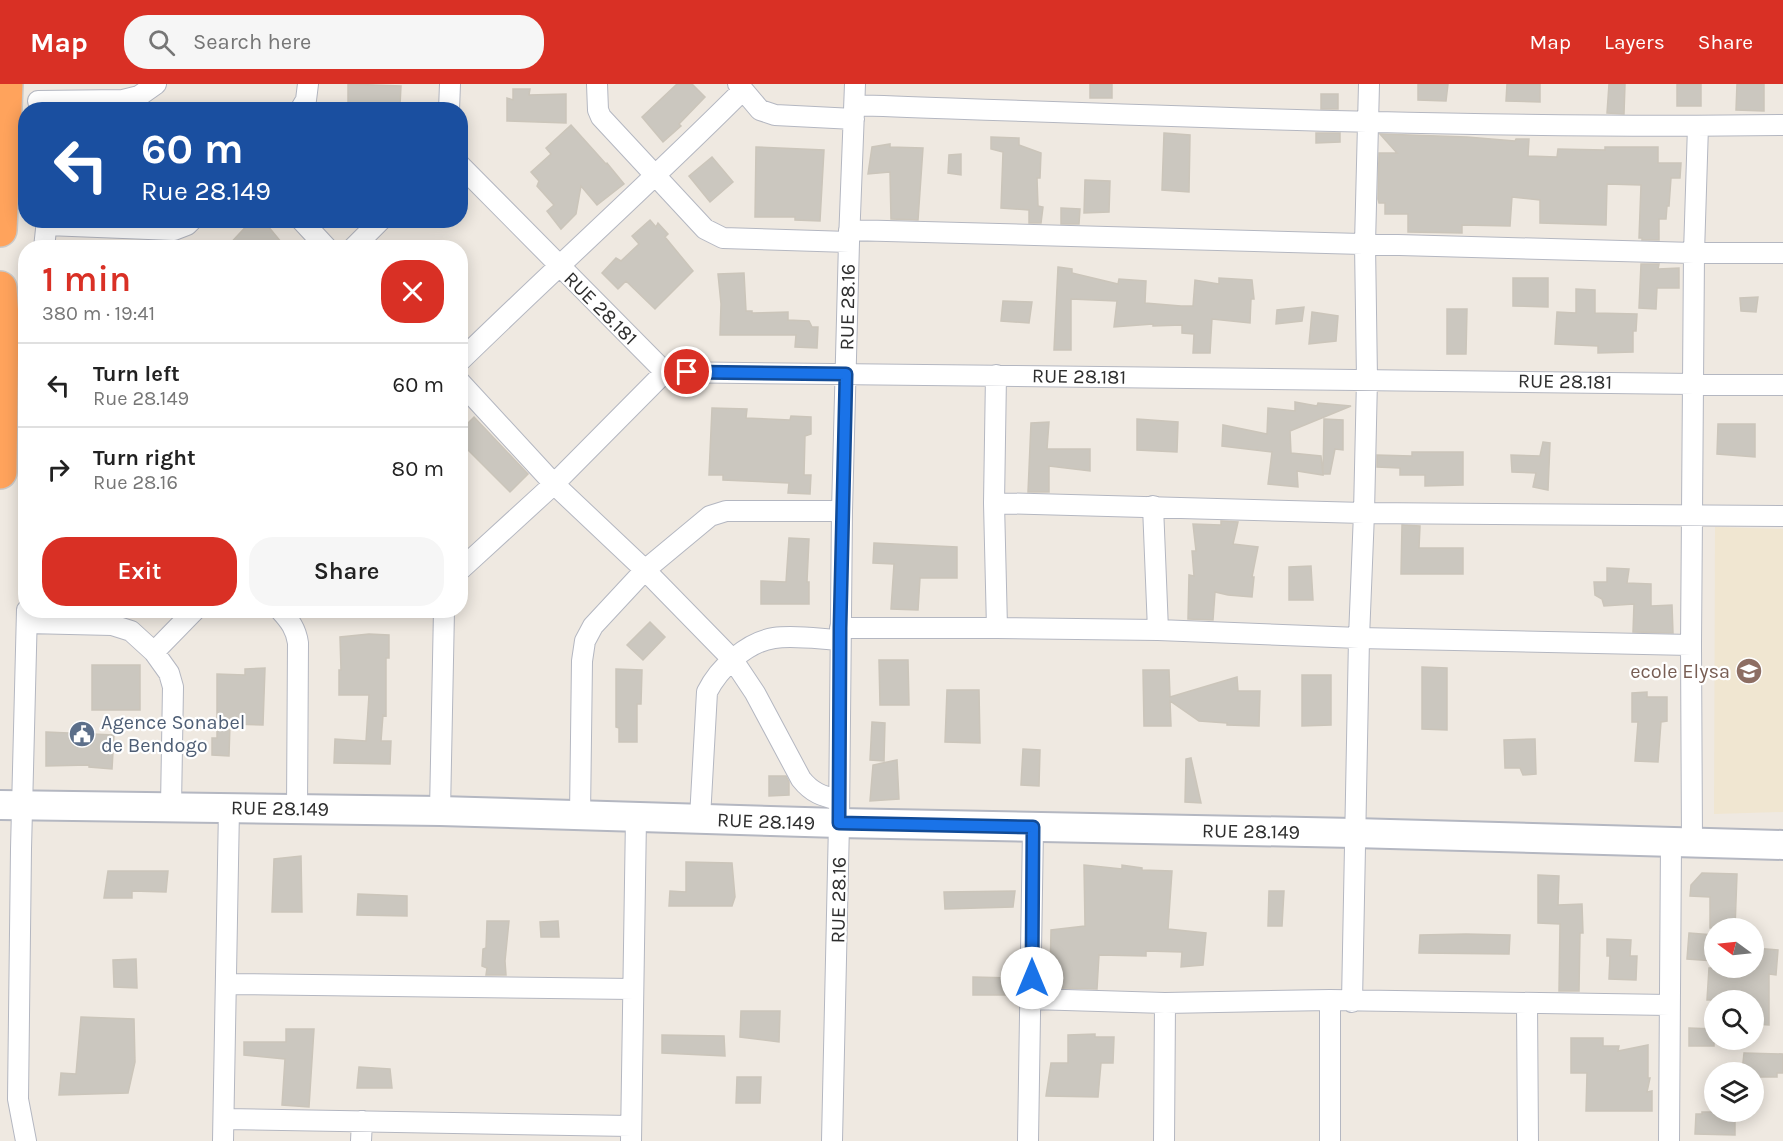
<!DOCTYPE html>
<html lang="en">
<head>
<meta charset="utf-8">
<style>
	body { margin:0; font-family:Karla,sans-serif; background:#f6f6f6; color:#222; height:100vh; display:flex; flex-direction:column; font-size:22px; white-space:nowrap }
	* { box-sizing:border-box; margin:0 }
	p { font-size:20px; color:#767676 }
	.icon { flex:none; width:33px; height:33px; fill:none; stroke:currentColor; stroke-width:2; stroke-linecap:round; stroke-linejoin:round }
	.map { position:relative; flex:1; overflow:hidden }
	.side { position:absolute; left:18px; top:156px; width:450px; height:378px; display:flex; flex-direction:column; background:#fff; border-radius:24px; box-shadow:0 3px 15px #0003 }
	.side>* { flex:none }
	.guide { position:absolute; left:18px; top:18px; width:450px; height:126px; border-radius:24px; box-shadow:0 3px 15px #0003; background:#1a4fa0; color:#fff; overflow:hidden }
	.needle { width:39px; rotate:285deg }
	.controls { position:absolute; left:1704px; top:834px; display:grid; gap:12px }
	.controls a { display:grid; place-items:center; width:60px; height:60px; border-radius:50%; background:#fff; box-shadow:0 3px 15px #0003; font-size:30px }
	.pin { position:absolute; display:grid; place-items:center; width:51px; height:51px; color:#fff; margin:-26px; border:3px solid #fff; border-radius:50%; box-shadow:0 2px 6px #0007 }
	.me { position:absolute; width:66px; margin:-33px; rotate:0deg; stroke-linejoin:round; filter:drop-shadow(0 0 4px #0008) }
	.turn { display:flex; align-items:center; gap:21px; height:126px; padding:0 24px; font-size:27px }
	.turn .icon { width:78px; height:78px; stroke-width:2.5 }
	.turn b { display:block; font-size:42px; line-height:51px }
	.round { display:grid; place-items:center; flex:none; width:63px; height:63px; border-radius:24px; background:#f6f6f6 }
	.summary { display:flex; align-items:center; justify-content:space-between; height:102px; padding:0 24px }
	h1 { font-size:36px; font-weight:600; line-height:45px; color:#d93025 }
	.primary-button { display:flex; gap:12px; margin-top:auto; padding:12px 24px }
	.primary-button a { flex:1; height:69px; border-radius:24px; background:#d93025; color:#fff; font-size:24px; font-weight:600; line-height:69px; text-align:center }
	.primary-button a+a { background:#f6f6f6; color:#222 }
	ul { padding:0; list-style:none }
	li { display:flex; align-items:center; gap:18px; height:84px; padding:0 24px; border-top:2px solid #e0e0e0 }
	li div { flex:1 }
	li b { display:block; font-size:22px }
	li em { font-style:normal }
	header { display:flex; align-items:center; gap:36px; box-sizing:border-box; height:84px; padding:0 30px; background:#d93025; color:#fff }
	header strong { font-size:28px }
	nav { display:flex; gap:33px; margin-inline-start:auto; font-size:21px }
	.search { width:420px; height:54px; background:#f6f6f6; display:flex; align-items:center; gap:15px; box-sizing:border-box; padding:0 21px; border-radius:24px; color:#767676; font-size:22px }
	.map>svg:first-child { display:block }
</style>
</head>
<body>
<header>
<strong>Map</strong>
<div class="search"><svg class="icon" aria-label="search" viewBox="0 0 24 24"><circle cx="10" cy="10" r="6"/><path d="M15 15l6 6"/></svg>Search here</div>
<nav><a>Map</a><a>Layers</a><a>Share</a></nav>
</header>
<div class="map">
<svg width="1783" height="1057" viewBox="0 0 1783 1057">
	<rect width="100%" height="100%" fill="#efe9e1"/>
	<path fill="#f0e6d1" d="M1715,443L1783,445V728L1714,730Z"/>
	<path fill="#cbc7bf" stroke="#cbc5ba" stroke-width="1.5" d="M348,0L401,2L400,21H393V26H353V19L348,18Z
		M677,0H692L705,13L679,40L681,42L663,58L642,33Z
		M1090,0H1112V14H1090Z
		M1418,0H1448L1446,17L1418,16Z
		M1507,0H1540V18L1506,17Z
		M1609,0H1625L1624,30L1607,29Z
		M1677,0H1701V22H1677Z
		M1737,0H1764V27L1736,26Z
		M513,5H530L529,11L566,10V39L507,37V14L513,16Z
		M1321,10H1338V25H1321Z
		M571,41L606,80L607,79L624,100L597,121L581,102L576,130L561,145L547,127L554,121L537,102L539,97L531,88L551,70L546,64Z
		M1164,49L1190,51L1189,108L1162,106Z
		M1316,49H1340V58L1316,59Z
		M1380,50L1467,53L1515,57L1516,55H1529L1528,72L1557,73L1558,65L1605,66V63H1658V79H1681L1680,94H1671L1669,122H1667L1666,135H1659V156H1642V154H1639L1641,101L1607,100L1606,141L1540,139V116L1512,113L1510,142L1462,141V149L1408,148V130H1385V119H1379L1378,115L1379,69H1397Z
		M991,53L1019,54V61L1041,69L1040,94H1037L1038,122L1043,123L1041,139H1029V126L1001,124L1003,68L991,65Z
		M890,60V63L923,64L918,136L891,135L890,88L868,90L872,63Z
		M756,63L824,66L820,137L795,136V133H755Z
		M961,70V91L948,89L949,71Z
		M712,73L733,98L710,118L689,92Z
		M1085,96L1110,97L1109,128L1084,129Z
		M1061,124L1080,125L1079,140H1061Z
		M252,136H263L286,164H226Z
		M650,136L656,143L658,139L668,150L665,153L693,187L655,225L626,197L618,205L602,189L616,174L621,177L639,160L632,152Z
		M1641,180H1659L1658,185L1679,184V204H1657L1656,225L1639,224Z
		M1058,183L1072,185V189L1118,200L1119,195L1146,197L1145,219L1181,222H1193L1195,196L1219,200V194L1252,196L1254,215H1251L1250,239L1212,235L1210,269H1193L1194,250L1182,249V241L1153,242V240L1114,243L1117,217L1071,215V266H1054Z
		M744,189L746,227H752V229L788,228V236L809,237L812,243H818L817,264L795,263L796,251H720L721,220L718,190Z
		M1513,194H1548V223L1513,222Z
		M1576,205L1595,206V229L1637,230L1636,247H1633V268L1598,269V262L1555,260L1557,228L1576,229Z
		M1758,213L1756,228L1741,227L1740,214Z
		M1003,217L1032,218L1029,239L1001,237Z
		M1304,223L1302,237L1276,240L1277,226Z
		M1447,225H1467L1466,270H1447Z
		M1312,228L1338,232L1336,257L1309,260Z
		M1295,318L1317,322L1318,319L1351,322L1290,347L1291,369L1321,372L1323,391L1297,387L1298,403L1268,400L1272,368L1222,362L1223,341L1267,350L1268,324L1295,327Z
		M712,324L747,325L746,334L790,336L791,332L811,333V350L805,352L804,391H811L810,410L788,409L789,399L723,396V391H709Z
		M474,333L528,390L510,408L460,358V347Z
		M1137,335L1178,338L1177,368L1137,366Z
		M1324,335L1343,336V366L1335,365L1330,390H1323Z
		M1049,338L1047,365H1090V387L1049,382V408H1028L1031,339Z
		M1718,340H1755V373L1717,370Z
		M1543,358L1550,359L1548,406L1533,403L1536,389L1512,388L1511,371L1540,372Z
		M1412,368H1463V401L1425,402V391H1400V384L1377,383V371L1412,372Z
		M1221,437L1238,438L1233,460L1258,463L1252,493H1254L1252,513L1228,511L1215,508L1213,536L1188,535L1189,491L1194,492L1192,467H1196L1193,440L1221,441Z
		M1402,441L1420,442L1419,464H1463V490H1401Z
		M789,454L809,455L807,498H809V520H761V497L786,498Z
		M874,459L957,463V494H920L918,526L891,525L894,480L873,479Z
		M1311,482L1313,516H1289V483Z
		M1607,484L1629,485L1627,499L1651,500V522L1672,521L1673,549L1633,548L1634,520L1604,522L1602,515L1595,511L1594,498H1607Z
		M650,538L665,553L643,576L627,561Z
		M369,550L389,551V574H386V632L383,631L381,657H391L390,680L334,679L335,655L366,657L369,611H339V586H341L340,553Z
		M879,576H908L909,621H880Z
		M92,581H140V626H92Z
		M1422,583L1447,584V646L1422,645Z
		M265,584L263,641L230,640L229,672L212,671V654H217V590L245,591V585Z
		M616,585L642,586L641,620H637V658H619V644L616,643Z
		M1143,586H1169L1170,613L1237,593L1238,607H1260L1259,642L1227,641V639L1199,637L1170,617L1171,642H1144Z
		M1302,591H1331V641L1302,642Z
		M947,606H979L980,659L945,658Z
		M1647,608V613H1667V637L1661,638L1658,678L1635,677L1638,638H1632V609Z
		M872,638L885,639L884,677L870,676Z
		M46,648L114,651L112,685L89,683V681L46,682Z
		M1535,655L1536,690L1523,691L1520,684H1505L1504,656Z
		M1023,665L1040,666L1039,702L1021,701Z
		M1191,674L1201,719L1185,718L1186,675Z
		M897,676L899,715L870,717L873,681Z
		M769,692H786L789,698V711L769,712Z
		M301,772L302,828H272L274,775Z
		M686,778L732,779L735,813L732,822H669L670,807L686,808Z
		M1084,781L1122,785V781L1142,784V786L1172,787L1168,845L1206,849L1203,881L1181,883L1182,868L1146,867V872L1099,871L1097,905L1061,904L1050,892L1051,846L1085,842Z
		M108,787H168L166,808L132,807V814H104Z
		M1702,789L1737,790L1735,844H1710V813L1690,812L1691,801Z
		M1538,791L1559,792L1558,821L1582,820L1583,849H1580L1579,907H1559L1560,840L1538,839Z
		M1015,807L1013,823L945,825L944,808Z
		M1269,807H1284L1282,842H1268Z
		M358,810L407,812V832L357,831Z
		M487,837H509L505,877L506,891H486L487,884L482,882L483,865L486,864Z
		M558,837L559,853H541L540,838Z
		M1689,849L1714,851V877L1687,875Z
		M1466,850L1510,851L1509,870L1419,869L1420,851Z
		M1607,855L1631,856L1630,872H1637L1636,896L1609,895L1610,872H1607Z
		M1754,864L1778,866L1776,891L1769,890V941L1754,940V916H1707L1709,884H1754Z
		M136,875L137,904L114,903L113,876Z
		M973,893L1012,894L1013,911H973Z
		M741,927H780L779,958L740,953Z
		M81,933L134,935L135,978L128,1009L59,1011L61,989L76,990Z
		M1689,944L1714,945V962H1689Z
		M286,945H314L309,1023L282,1021L285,975L244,971V958H286Z
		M1095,950V953H1114L1113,979H1101L1098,1013L1046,1012L1051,979H1068V951Z
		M662,951L724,952L725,972L662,969Z
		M1571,954H1603V962H1619L1618,967L1648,961V994H1650L1647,1008L1652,1007V1027H1586L1587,989H1571Z
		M1744,969L1783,970V989H1777V993H1754V988H1742Z
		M359,983L390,985L392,1004H357Z
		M737,993H761L760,1019H736Z
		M1702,1028H1735V1051L1695,1050L1696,1030H1702Z"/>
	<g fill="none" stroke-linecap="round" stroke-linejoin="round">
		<defs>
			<path id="street" d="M597,0L598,26L601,33L705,145L723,154L849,158
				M738,0L760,26L775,31L854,35
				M38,17L123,16L139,12L156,0
				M855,21C1164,32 1474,45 1783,41
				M300,26L306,16L308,0
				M449,26L450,0
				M460,81L665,288L1783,301
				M301,136L327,164
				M47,141L174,146L187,141L192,136
				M849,146L1694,169H1783
				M44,164L47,136
				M353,164L381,136
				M460,277C553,186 650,99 742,7
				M996,291L994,419L997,544
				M460,298L554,400L645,486L733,576L755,609L801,695C812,709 822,712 839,716
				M994,419L1364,429L1783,432
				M1153,422L1158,546
				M460,486L554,400L665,288
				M280,526C290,537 296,545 298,559L297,725
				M27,539L112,541L131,547L154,568L169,589L173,603L171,722
				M840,544H997L1158,546L1359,554L1691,561
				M154,568L195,526
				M440,727L444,526
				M580,731L582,577L585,557L593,542L645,486L710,432L726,427H842
				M700,734L707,608C719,584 747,558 774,554C795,551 819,555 840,556
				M1692,759L1691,561L1694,169L1698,42
				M227,900L633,905
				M1032,915L1165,919L1330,916L1669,921
				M1352,918L1359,554L1364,429L1367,295L1365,160L1369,0
				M1527,919L1528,1057
				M224,1035L631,1042
				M26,1057L18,1015L21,765L27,526
				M223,1057L229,724
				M361,1057L362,1037
				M631,1057L636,733
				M832,1057L839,739L842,427L849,158L855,0
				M1028,1057L1033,743
				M1164,1057L1165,919
				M1330,1057V916
				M1669,1057L1671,758"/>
			<path id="secondary" d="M0,721L440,727L839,739L1354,749L1783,761"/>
			<path id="highway" d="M0,146L6,0
				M0,204L2,234L0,388"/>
		</defs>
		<use href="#street" stroke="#b4b7c1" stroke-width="22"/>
		<use href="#secondary" stroke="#b4b7c1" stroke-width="32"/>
		<use href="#highway" stroke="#c9c9c9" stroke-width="36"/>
		<use href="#street" stroke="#fff" stroke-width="20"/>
		<use href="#secondary" stroke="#fff" stroke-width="28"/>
		<use href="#highway" stroke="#ffa35c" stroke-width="33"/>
	</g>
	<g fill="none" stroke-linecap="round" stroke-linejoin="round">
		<defs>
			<path id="route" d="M687,288L846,290L840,544L839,739L1033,743L1032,894"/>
		</defs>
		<use href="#route" stroke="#114b97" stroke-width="15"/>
		<use href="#route" stroke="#1a73e8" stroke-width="10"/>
	</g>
	<defs>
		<symbol id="school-disc" viewBox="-11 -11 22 22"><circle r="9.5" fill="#8d6e63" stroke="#fff"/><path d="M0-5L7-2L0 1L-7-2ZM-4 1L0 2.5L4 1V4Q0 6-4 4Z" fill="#fff"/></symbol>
		<symbol id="civic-disc" viewBox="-11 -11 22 22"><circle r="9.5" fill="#5c6f8a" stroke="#fff"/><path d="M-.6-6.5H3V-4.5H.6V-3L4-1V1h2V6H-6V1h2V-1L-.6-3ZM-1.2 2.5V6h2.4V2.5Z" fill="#fff"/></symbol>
	</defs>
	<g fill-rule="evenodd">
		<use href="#school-disc" x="1734" y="572" width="30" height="30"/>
		<use href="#civic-disc" x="67" y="635" width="30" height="30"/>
	</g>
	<g text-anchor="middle" stroke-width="4.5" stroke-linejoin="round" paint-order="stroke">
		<g font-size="20" fill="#2e2e2e" stroke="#fff">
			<text transform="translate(847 223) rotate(-89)" y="7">RUE 28.16</text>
			<text transform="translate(601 224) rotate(45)" y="7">RUE 28.181</text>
			<text transform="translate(1079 292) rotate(1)" y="7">RUE 28.181</text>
			<text transform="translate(1565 297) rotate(1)" y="7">RUE 28.181</text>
			<text transform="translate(280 724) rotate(1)" y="7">RUE 28.149</text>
			<text transform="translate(766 737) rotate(2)" y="7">RUE 28.149</text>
			<text transform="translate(1251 747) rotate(1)" y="7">RUE 28.149</text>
			<text transform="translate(838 816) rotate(-89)" y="7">RUE 28.16</text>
		</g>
		<g font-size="20" fill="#785e54" stroke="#fff" text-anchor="end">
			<text x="1730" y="594">ecole Elysa</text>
		</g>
		<g font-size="20" fill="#4e5e75" stroke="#fff" text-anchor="start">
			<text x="101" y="645">Agence Sonabel<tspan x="101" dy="23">de Bendogo</tspan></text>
		</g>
	</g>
</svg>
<div class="controls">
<a><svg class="needle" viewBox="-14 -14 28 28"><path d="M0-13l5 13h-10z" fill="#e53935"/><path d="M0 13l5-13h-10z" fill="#767676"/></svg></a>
<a><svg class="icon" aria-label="search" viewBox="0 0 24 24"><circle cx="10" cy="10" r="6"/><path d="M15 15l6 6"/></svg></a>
<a><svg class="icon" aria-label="layers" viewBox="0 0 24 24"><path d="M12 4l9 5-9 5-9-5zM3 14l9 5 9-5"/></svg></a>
</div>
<div class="pin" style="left:687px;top:288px;background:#d93025"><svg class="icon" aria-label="arrive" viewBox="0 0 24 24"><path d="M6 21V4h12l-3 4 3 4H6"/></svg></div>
<svg class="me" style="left:1032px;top:894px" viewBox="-20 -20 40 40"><circle r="19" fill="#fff"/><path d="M0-13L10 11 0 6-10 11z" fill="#1a73e8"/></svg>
<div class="guide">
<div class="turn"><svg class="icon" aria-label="left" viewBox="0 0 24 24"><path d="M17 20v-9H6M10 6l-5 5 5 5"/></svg><div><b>60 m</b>Rue 28.149</div></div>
</div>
<section class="side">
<div class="summary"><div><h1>1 min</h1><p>380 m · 19:41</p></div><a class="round" style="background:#d93025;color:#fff"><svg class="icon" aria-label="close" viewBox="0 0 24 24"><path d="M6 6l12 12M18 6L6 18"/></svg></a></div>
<ul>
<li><svg class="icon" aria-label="left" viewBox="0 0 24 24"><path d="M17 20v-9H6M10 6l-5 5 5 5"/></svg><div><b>Turn left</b><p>Rue 28.149</p></div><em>60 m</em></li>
<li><svg class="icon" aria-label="right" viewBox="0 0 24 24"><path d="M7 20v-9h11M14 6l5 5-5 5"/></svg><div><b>Turn right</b><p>Rue 28.16</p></div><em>80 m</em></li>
</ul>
<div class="primary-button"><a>Exit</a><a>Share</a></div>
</section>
</div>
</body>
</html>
